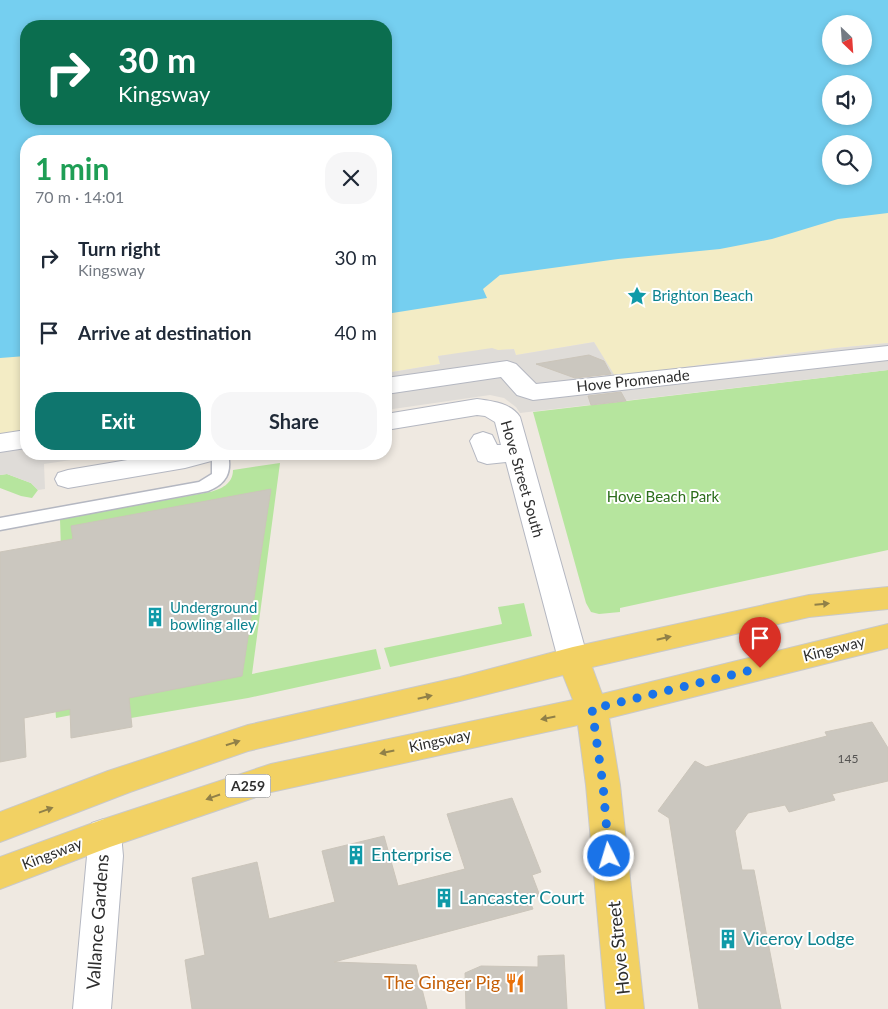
<!DOCTYPE html>
<html lang="en">
<head>
<meta charset="utf-8">
<style>
	body { margin:0; font-family:Lato,sans-serif; background:#f6f6f7; color:#1f2937; height:100vh; display:flex; flex-direction:column; font-size:19px; white-space:nowrap }
	* { box-sizing:border-box; margin:0 }
	p { font-size:16px; color:#747a83 }
	.icon { flex:none; width:28px; height:28px; fill:none; stroke:currentColor; stroke-width:2; stroke-linecap:round; stroke-linejoin:round }
	.map { position:relative; flex:1; overflow:hidden }
	.sheet { position:absolute; left:20px; top:135px; width:372px; height:325px; display:flex; flex-direction:column; background:#fff; border-radius:20px; box-shadow:0 2px 8px #0003 }
	.sheet>* { flex:none }
	.top-card { position:absolute; left:20px; top:20px; width:372px; height:105px; border-radius:20px; box-shadow:0 2px 8px #0003; background:#0b6e4f; color:#fff; overflow:hidden }
	.needle { width:32px; rotate:155deg }
	.buttons { position:absolute; left:822px; top:15px; display:grid; gap:10px }
	.buttons a { display:grid; place-items:center; width:50px; height:50px; border-radius:50%; background:#fff; box-shadow:0 2px 8px #0003; font-size:25px }
	.pin { position:absolute; display:grid; place-items:center; width:42px; height:42px; color:#fff; margin:-51px -21px; border-radius:50% 50% 50% 0; rotate:-45deg; box-shadow:0 0 5px #0007 }
	.pin .icon { rotate:45deg }
	.me { position:absolute; width:55px; margin:-28px; rotate:355deg; stroke-linejoin:round; filter:drop-shadow(0 0 4px #0008) }
	.turn { display:flex; align-items:center; gap:18px; height:105px; padding:0 15px; font-size:22px }
	.turn .icon { width:65px; height:65px; stroke-width:2.5 }
	.turn b { display:block; font-size:35px; line-height:42px }
	.round { display:grid; place-items:center; flex:none; width:52px; height:52px; border-radius:20px; background:#f6f6f7 }
	.head { display:flex; align-items:center; justify-content:space-between; height:85px; padding:0 15px }
	h1 { font-size:30px; font-weight:700; line-height:38px; color:#1e9e55 }
	.button { display:flex; gap:10px; margin-top:auto; padding:10px 15px }
	.button a { flex:1; height:58px; border-radius:20px; background:#0f766e; color:#fff; font-size:20px; font-weight:700; line-height:58px; text-align:center }
	.button a+a { background:#f6f6f7; color:#1f2937 }
	ul { padding:0; list-style:none }
	li { display:flex; align-items:center; gap:15px; height:75px; padding:0 15px }
	li div { flex:1 }
	li b { display:block; font-size:19px }
	li em { font-style:normal }
	.map>svg:first-child { display:block }
</style>
</head>
<body>
<div class="map">
<svg width="888" height="1009" viewBox="0 0 888 1009">
	<rect width="100%" height="100%" fill="#efe9e1"/>
	<path fill="#b6e59e" d="M888,370V550L620,608V612L599,614L591,612L586,603L533,412Z
		M280,463L252,674L376,649L381,669L248,698L131,718L129,704L56,718L44,553L61,550L60,519L210,492C221,489 233,484 233,470Z
		M7,474L31,483L38,490L32,498L21,496L0,488V475Z
		M524,603L532,636L390,667L384,648L502,624L498,607Z"/>
	<path fill="#f3ecc5" d="M888,161V343L836,348L614,376L594,342L516,355L514,349L438,356L440,364L386,373V249L831,176H864Z
		M26,296V430L0,435V298Z"/>
	<path fill="#dfdcd8" fill-rule="evenodd" d="M594,342L615,376L836,348L888,343V370L520,413L516,407L504,398L490,395L386,410V373L440,364L438,356L492,348L498,350L514,349L516,355ZM589,355L604,361L609,370L602,379L586,382L571,376Z
		M26,430V454H112L44,464L45,489L38,490L31,483L7,474L0,475V435Z"/>
	<path fill="#75cff0" fill-rule="evenodd" d="M0,0H888V213L838,219L772,239L720,249L618,259L500,275L483,289L487,298L386,314V141H26V356L0,358ZM831,24H864V56H831ZM26,26H386V119H26ZM831,84H864V116H831ZM831,144H864V176H831Z"/>
	<path fill="#cbc7bf" stroke="#cbc5ba" d="M589,355L604,361L611,374L575,378L536,364Z
		M621,392L626,401L591,405L588,396Z
		M271,489L242,676L129,698L132,727L71,738L70,709L24,718L26,757L0,762V552L73,539L71,526Z
		M872,722L888,748V781L832,794L835,800L789,812L785,805L748,813L735,831L742,870H754L781,1009H699L669,818L658,811L695,761L706,767L827,736L825,732Z
		M512,798L541,872L532,875L540,896L529,899L533,909L334,962L416,965L427,1009H192L185,960L205,955L192,878L257,862L269,919L335,902L322,851L384,836L398,886L465,869L447,814Z
		M564,955L567,1009H466L465,973L481,966L538,967V956Z"/>
	<g fill="none" stroke-linecap="round" stroke-linejoin="round">
		<defs>
			<path id="lane" d="M212,454H228C232,473 226,484 208,491L0,530V518L199,482L212,474Z"/>
			<path id="street" d="M888,346V360L533,400L517,395L501,377L386,394V378L507,361L516,364L536,384Z
				M477,399C492,401 511,403 520,417L588,659L584,667L573,671L562,667L558,659L506,462L487,464L478,461L470,441L474,435L483,432L492,435L497,445H501L495,422L485,416L477,415L386,430V414Z
				M26,430V448L0,452V434Z
				M163,454H219L215,460L185,468L68,488L58,485L55,479L58,473L68,470Z
				M104,819L116,823L121,834L123,856L111,1009H73L87,856V834L92,823Z"/>
			<path id="primary" d="M888,587V609L809,617L592,667L602,694L888,624V648L609,718L620,785L644,1009H606L586,785L578,725L271,792L110,847L0,889V857L104,819L271,764L573,700L563,675L460,701L248,751L130,792L0,842V812L108,771L248,725L460,677L573,647L809,595Z"/>
		</defs>
		<use href="#lane" stroke="#b4b7c1" stroke-width="3"/>
		<use href="#street" stroke="#b4b7c1" stroke-width="2"/>
		<use href="#primary" stroke="#c9c9c9" stroke-width="2"/>
		<use href="#lane" fill="#fff" fill-rule="evenodd"/>
		<use href="#street" fill="#fff" fill-rule="evenodd"/>
		<use href="#primary" fill="#f2d163" fill-rule="evenodd"/>
	</g>
	<defs><path id="oneway-solid" d="M-6-.8H1V-3.2L6.5 0L1 3.2V.8H-6Z" transform="scale(1.25)"/></defs>
	<g fill="#908048">
		<use href="#oneway-solid" transform="translate(822 604) rotate(-5)"/>
		<use href="#oneway-solid" transform="translate(664 638) rotate(-13)"/>
		<use href="#oneway-solid" transform="translate(425 697) rotate(-13)"/>
		<use href="#oneway-solid" transform="translate(548 718) rotate(169)"/>
		<use href="#oneway-solid" transform="translate(233 743) rotate(-18)"/>
		<use href="#oneway-solid" transform="translate(387 752) rotate(168)"/>
		<use href="#oneway-solid" transform="translate(213 797) rotate(161)"/>
		<use href="#oneway-solid" transform="translate(46 810) rotate(-20)"/>
	</g>
	<g fill="none" stroke-linecap="round" stroke-linejoin="round">
		<path stroke="#1a73e8" stroke-width="9" stroke-dasharray="0 16.2" d="M609,856L603,785L592,709L760,668"/>
	</g>
	<defs>
		<symbol id="sight-bare" viewBox="-9 -9 18 18"><path d="M0-6L1.8-2.2L6-1.7L2.9 1.2L3.7 5.4L0 3.3L-3.7 5.4L-2.9 1.2L-6-1.7L-1.8-2.2Z" fill="#0f9aa8" stroke="#fff" stroke-width="2.5" paint-order="stroke"/></symbol>
		<symbol id="building-bare" viewBox="-9 -9 18 18"><path d="M-4-6H4V6H1V3H-1V6H-4ZM-2.5-4.3h1.7v1.8h-1.7ZM.8-4.3h1.7v1.8H.8ZM-2.5-1h1.7V.8h-1.7ZM.8-1h1.7V.8H.8Z" fill="#0f9aa8" stroke="#fff" stroke-width="2.5" paint-order="stroke"/></symbol>
		<symbol id="restaurant-bare" viewBox="-9 -9 18 18"><path d="M-5-6h1v4h1v-4h1v4h1v-4h1v5L-1.5 .5V6h-2V.5L-5-1ZM5-6V6H3V1.5H1.5Q1.5-4 5-6Z" fill="#e8710a" stroke="#fff" stroke-width="2.5" paint-order="stroke"/></symbol>
	</defs>
	<g fill-rule="evenodd">
		<use href="#sight-bare" x="623" y="282" width="28" height="28"/>
		<use href="#building-bare" x="141" y="603" width="28" height="28"/>
		<use href="#building-bare" x="342" y="841" width="28" height="28"/>
		<use href="#building-bare" x="430" y="884" width="28" height="28"/>
		<use href="#building-bare" x="714" y="925" width="28" height="28"/>
		<use href="#restaurant-bare" x="501" y="969" width="28" height="28"/>
	</g>
	<g text-anchor="middle" stroke-width="4" stroke-linejoin="round" paint-order="stroke">
		<g font-size="12" fill="#555452">
			<text x="848" y="763">145</text>
		</g>
		<rect fill="#fff" stroke="#6d6d6d" stroke-width="1" x="225.5" y="774.5" width="45" height="23" rx="4"/>
		<g font-size="14" font-weight="bold" fill="#2e2e2e">
			<text x="248" y="791">A259</text>
		</g>
		<g font-size="15" fill="#0d838f" stroke="#fff" text-anchor="start">
			<text x="652" y="301">Brighton Beach</text>
			<text x="170" y="613">Underground<tspan x="170" dy="17">bowling alley</tspan></text>
		</g>
		<g font-size="15" fill="#2e2e2e" stroke="#fff">
			<text transform="translate(633 381) rotate(-6)" y="5">Hove Promenade</text>
			<text transform="translate(522 479) rotate(74)" y="5">Hove Street South</text>
			<text transform="translate(834 649) rotate(-14)" y="5">Kingsway</text>
			<text transform="translate(440 741) rotate(-12)" y="5">Kingsway</text>
			<text transform="translate(52 854) rotate(-21)" y="5">Kingsway</text>
		</g>
		<g font-size="15" fill="#2c6e1b" stroke="#fff">
			<text x="663" y="502">Hove Beach Park</text>
		</g>
		<g font-size="18" fill="#0d838f" stroke="#fff" text-anchor="start">
			<text x="371" y="861">Enterprise</text>
			<text x="459" y="904">Lancaster Court</text>
			<text x="743" y="945">Viceroy Lodge</text>
		</g>
		<g font-size="18" fill="#2e2e2e" stroke="#fff">
			<text transform="translate(98 922) rotate(-86)" y="6">Vallance Gardens</text>
			<text transform="translate(619 948) rotate(-96)" y="6">Hove Street</text>
		</g>
		<g font-size="18" fill="#c56008" stroke="#fff" text-anchor="end">
			<text x="500" y="989">The Ginger Pig</text>
		</g>
	</g>
</svg>
<div class="buttons">
<a><svg class="needle" viewBox="-14 -14 28 28"><path d="M0-13l5 13h-10z" fill="#e53935"/><path d="M0 13l5-13h-10z" fill="#747a83"/></svg></a>
<a><svg class="icon" aria-label="sound" viewBox="0 0 24 24"><path d="M4 9h4l5-4v14l-5-4H4zM17 9q2 3 0 6"/></svg></a>
<a><svg class="icon" aria-label="search" viewBox="0 0 24 24"><circle cx="10" cy="10" r="6"/><path d="M15 15l6 6"/></svg></a>
</div>
<div class="pin" style="left:760px;top:668px;background:#d93025"><svg class="icon" aria-label="arrive" viewBox="0 0 24 24"><path d="M6 21V4h12l-3 4 3 4H6"/></svg></div>
<svg class="me" style="left:609px;top:856px" viewBox="-20 -20 40 40"><circle r="17" fill="#1a73e8" stroke="#fff" stroke-width="3"/><path d="M0-11L8 9 0 5-8 9z" fill="#fff"/></svg>
<div class="top-card">
<div class="turn"><svg class="icon" aria-label="right" viewBox="0 0 24 24"><path d="M7 20v-9h11M14 6l5 5-5 5"/></svg><div><b>30 m</b>Kingsway</div></div>
</div>
<section class="sheet">
<div class="head"><div><h1>1 min</h1><p>70 m · 14:01</p></div><a class="round"><svg class="icon" aria-label="close" viewBox="0 0 24 24"><path d="M6 6l12 12M18 6L6 18"/></svg></a></div>
<ul>
<li><svg class="icon" aria-label="right" viewBox="0 0 24 24"><path d="M7 20v-9h11M14 6l5 5-5 5"/></svg><div><b>Turn right</b><p>Kingsway</p></div><em>30 m</em></li>
<li><svg class="icon" aria-label="arrive" viewBox="0 0 24 24"><path d="M6 21V4h12l-3 4 3 4H6"/></svg><div><b>Arrive at destination</b></div><em>40 m</em></li>
</ul>
<div class="button"><a>Exit</a><a>Share</a></div>
</section>
</div>
</body>
</html>
